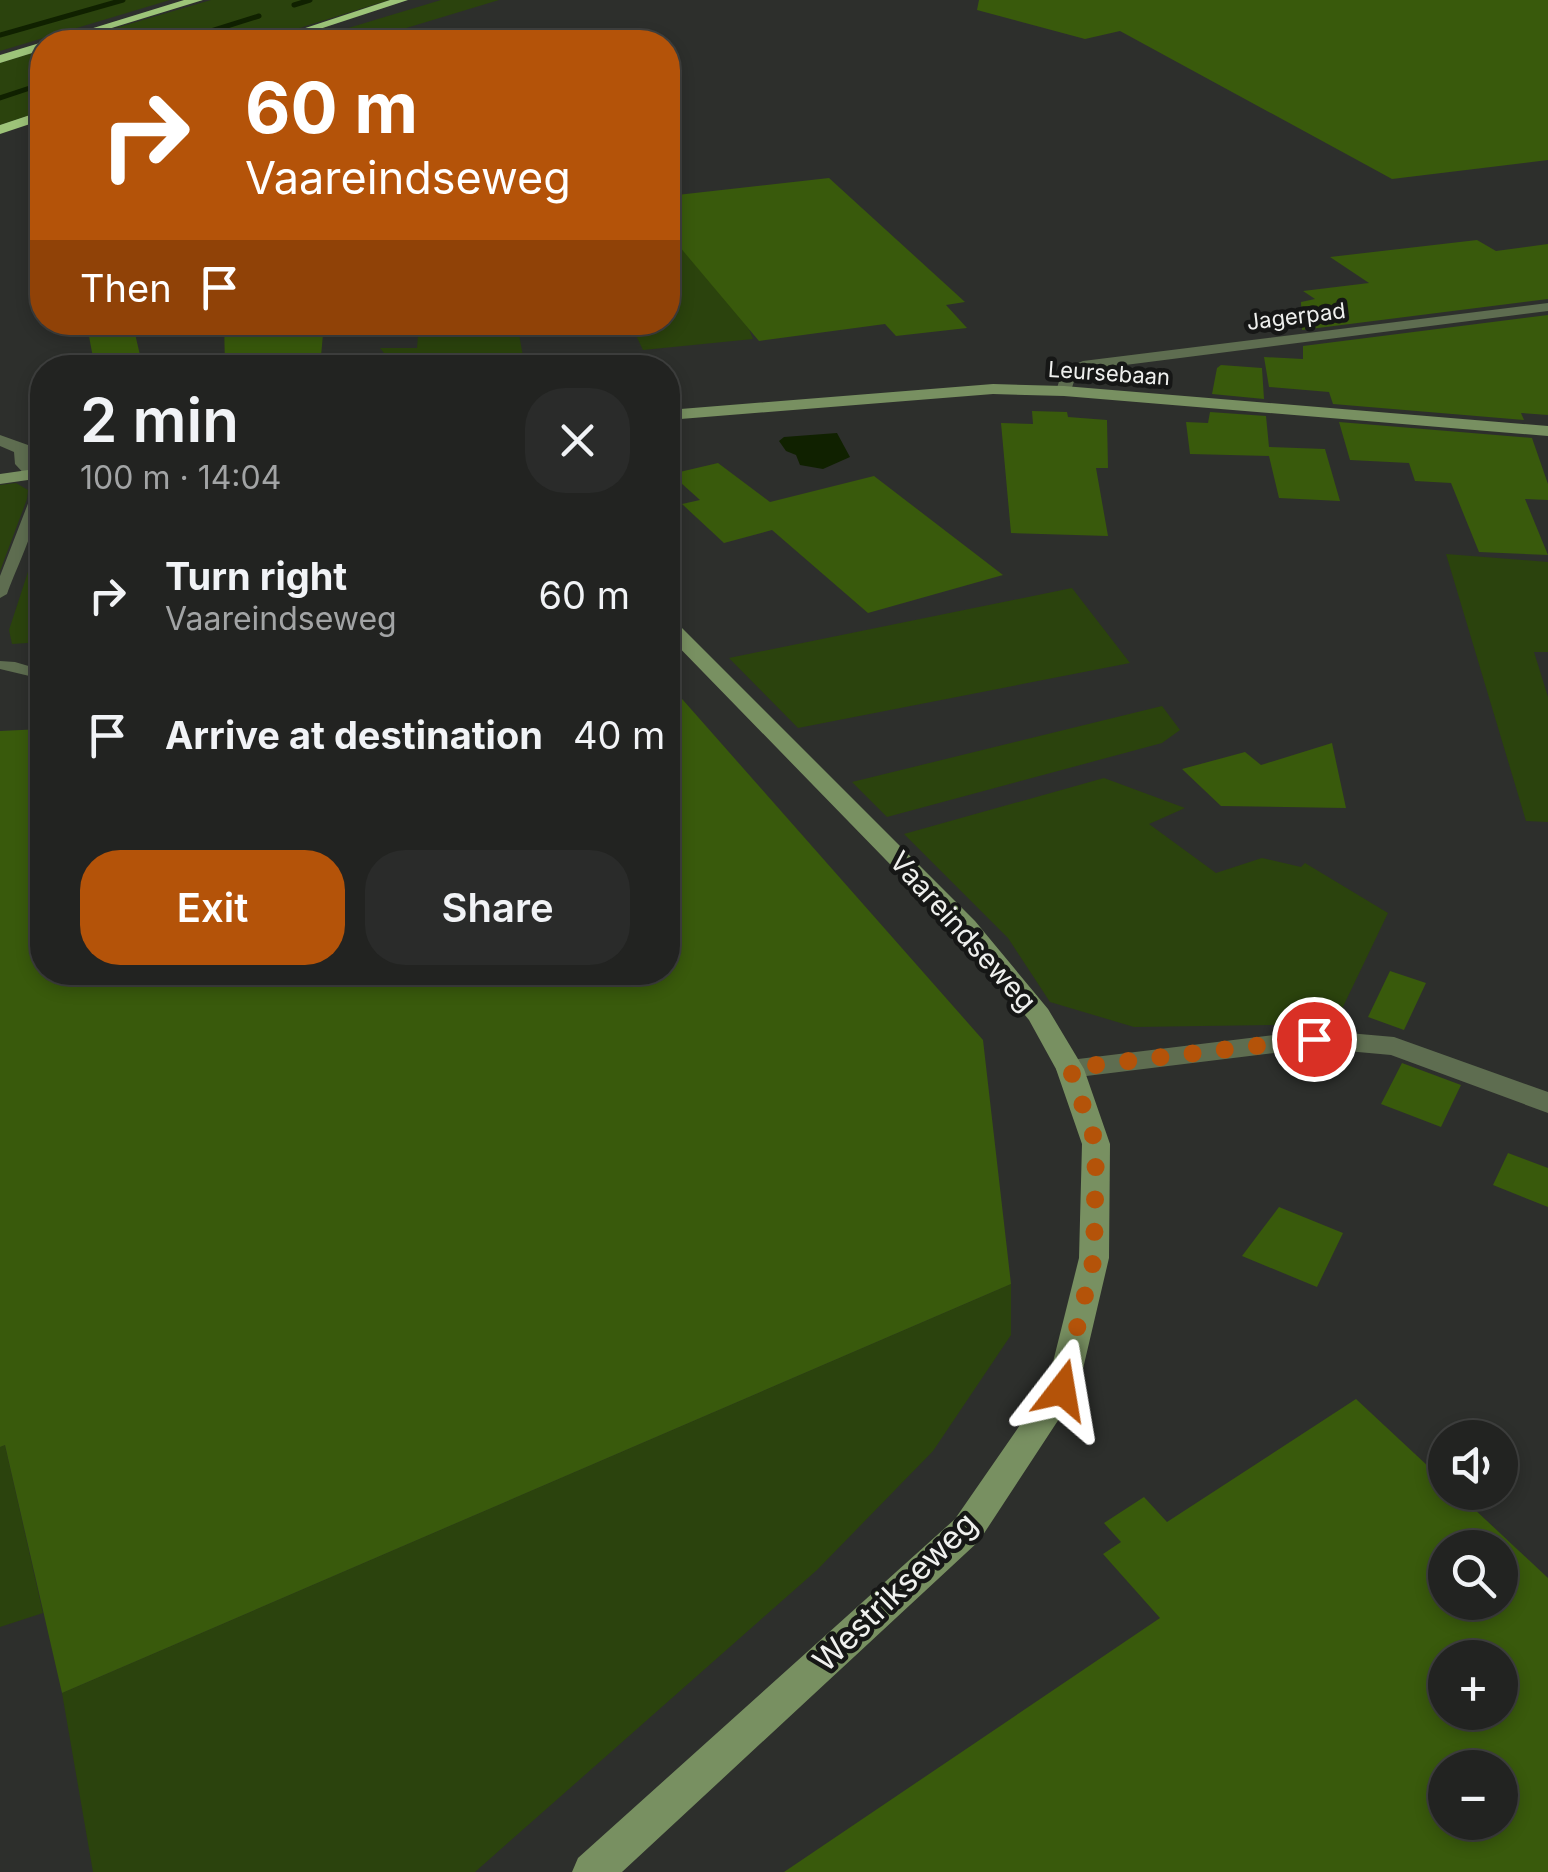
<!DOCTYPE html>
<html lang="en">
<head>
<meta charset="utf-8">
<style>
	body { margin:0; font-family:Inter,sans-serif; background:#2a2b2a; color:#f1f3f6; height:100vh; display:flex; flex-direction:column; font-size:38px; white-space:nowrap }
	* { box-sizing:border-box; margin:0 }
	p { font-size:32px; color:#a2a4a5 }
	.icon { flex:none; width:55px; height:55px; fill:none; stroke:currentColor; stroke-width:2; stroke-linecap:round; stroke-linejoin:round }
	.map { position:relative; flex:1; overflow:hidden }
	.drawer { position:absolute; left:30px; top:355px; width:650px; height:630px; display:flex; flex-direction:column; background:#222321; border-radius:40px; box-shadow:0 5px 15px #0003,0 0 0 2px #3f403f }
	.drawer>* { flex:none }
	.top-card { position:absolute; left:30px; top:30px; width:650px; height:305px; border-radius:40px; box-shadow:0 5px 15px #0003,0 0 0 2px #3f403f; background:#b45309; color:#fff; overflow:hidden }
	.fabs { position:absolute; left:1428px; top:1420px; display:grid; gap:20px }
	.fabs a { display:grid; place-items:center; width:90px; height:90px; border-radius:50%; background:#222321; box-shadow:0 5px 15px #0003,0 0 0 2px #3f403f; font-size:50px }
	.pin { position:absolute; display:grid; place-items:center; width:85px; height:85px; color:#fff; margin:-42px; border:5px solid #fff; border-radius:50%; box-shadow:0 2px 10px #0007 }
	.me { position:absolute; width:110px; margin:-55px; rotate:14deg; stroke-linejoin:round; filter:drop-shadow(0 0 8px #0008) }
	.turn { display:flex; align-items:center; gap:35px; height:210px; padding:0 50px; font-size:45px }
	.turn .icon { width:130px; height:130px; stroke-width:2.5 }
	.turn b { display:block; font-size:70px; line-height:85px }
	.then { display:flex; align-items:center; height:95px; padding:0 50px; background:#0003; gap:20px; font-size:38px }
	.round { display:grid; place-items:center; flex:none; width:105px; height:105px; border-radius:40px; background:#2a2b2a }
	.headline { display:flex; align-items:center; justify-content:space-between; height:170px; padding:0 50px }
	h1 { font-size:60px; font-weight:600; line-height:75px }
	.button { display:flex; gap:20px; margin-top:auto; padding:20px 50px }
	.button a { flex:1; height:115px; border-radius:40px; background:#b45309; color:#fff; font-size:40px; font-weight:600; line-height:115px; text-align:center }
	.button a+a { background:#2a2b2a; color:#f1f3f6 }
	ul { padding:0; list-style:none }
	li { display:flex; align-items:center; gap:30px; height:140px; padding:0 50px }
	li div { flex:1 }
	li b { display:block; font-size:38px }
	li em { font-style:normal }
	.map>svg:first-child { display:block }
</style>
</head>
<body>
<div class="map">
<svg width="1548" height="1872" viewBox="0 0 1548 1872">
	<rect width="100%" height="100%" fill="#2d2f2c"/>
	<path fill="#2b430d" d="M0,0H170L0,51Z
		M211,0H389L255,42H68Z
		M441,0H499L360,42H302Z
		M42,50V111L0,125V63Z
		M668,223L749,329L753,339L643,350L630,323L668,322Z
		M419,323H517L525,367H395L380,348H417Z
		M16,483L28,490L27,499L0,571V485Z
		M42,529V642L12,644L9,630Z
		M1446,554L1548,562V652H1534L1548,697V822L1526,821Z
		M1072,588L1130,663L798,728L729,658Z
		M1162,706L1180,730L1162,743L887,817L852,782Z
		M1104,778L1185,808L1149,824L1216,873L1262,858L1301,867L1305,863L1388,913L1340,1013L1290,1003L1333,1024L1134,1027L1050,1002L1008,938L904,834Z
		M1011,1284V1335L933,1451L817,1570L475,1872H93L62,1693Z
		M5,1445L43,1613L0,1627V1447Z"/>
	<path fill="#102100" d="M837,433L850,457L823,469L800,465L796,455L786,451L779,441L784,437Z"/>
	<g fill="none" stroke-linecap="round" stroke-linejoin="round">
		<path stroke="#102100" stroke-width="5" d="M294,5L310,0
			M0,35L123,0
			M176,42L259,16
			M0,98L42,84"/>
	</g>
	<path fill="#395a0c" fill-rule="evenodd" d="M979,0H1548V160L1392,179L1120,31L1085,39L977,10Z
		M829,178L965,302L946,305L967,328L896,336L885,324L759,341L668,233V196Z
		M1477,240L1496,251L1548,244V299L1302,330L1301,302L1315,299L1303,291L1369,283L1330,257Z
		M1548,315V415L1521,413L1524,420L1333,404L1329,392L1269,387L1264,357L1303,359V346Z
		M224,322H265V326L324,323L321,356L225,366Z
		M133,325L143,368H95L88,331Z
		M1221,365L1262,368L1264,399L1212,394L1217,368Z
		M1032,411L1067,412L1068,417L1107,420L1108,468H1096L1108,536L1011,533L1001,423L1033,424Z
		M1210,412L1266,416L1269,447L1325,449L1340,501L1279,498L1269,456L1190,454L1186,422L1208,423Z
		M1339,422L1532,438L1548,484V500L1525,499L1548,555L1479,552L1451,483L1415,481L1409,463L1350,460Z
		M718,463L770,502L874,476L1003,575L868,613L772,530L724,543L682,504L700,500L671,474Z
		M668,683L983,1040L1011,1284L62,1693L5,1445L0,1447V731L42,729V972H668Z
		M1332,743L1346,808L1221,806L1182,769L1245,752L1261,765Z
		M1390,971L1426,983L1404,1030L1368,1017Z
		M1402,1063L1461,1085L1441,1127L1381,1104Z
		M1508,1153L1548,1168V1207L1493,1185Z
		M1279,1207L1343,1233L1317,1287L1242,1256Z
		M1356,1399L1445,1482V1492H1456L1548,1578V1872H784L1160,1618L1103,1554L1121,1542L1104,1523L1144,1497L1167,1522ZM1445,1548H1500V1602H1445ZM1445,1658H1500V1712H1445ZM1445,1768H1500V1822H1445Z"/>
	<g fill="none" stroke-linecap="round" stroke-linejoin="round">
		<path fill="#5e6d50" fill-rule="evenodd" d="M34,470L38,471C52,498 17,565 7,594L0,598V576L34,488L28,474Z
			M0,661L15,662L42,670V679L0,669Z"/>
		<path fill="#5e6d50" fill-rule="evenodd" d="M1548,303V311L1086,370L1076,375L1070,394L1056,391L1063,369L1083,361Z
			M0,435L28,445L32,463L42,474L40,478H28L15,464L14,452L0,446Z
			M1314,1030L1394,1037L1548,1092V1113L1391,1055L1314,1048L1070,1078L1060,1076L1056,1069L1060,1062L1070,1060Z"/>
		<path fill="#789061" fill-rule="evenodd" d="M993,384L1064,386L1548,426V436L1064,396L993,394L668,420V410Z
			M42,468V478L0,484V474Z
			M668,619L675,621L975,921L1048,1009L1084,1069L1110,1144L1109,1258L1078,1390L979,1541L622,1872H572L578,1858L955,1519L1047,1386L1079,1258L1082,1144L1056,1069L1029,1020L957,933L668,636Z"/>
		<path fill="#9dc479" fill-rule="evenodd" d="M184,0H203L66,42H48Z
			M390,0H408L280,42H263Z
			M43,42L42,50L0,63V55Z
			M42,111V120L0,134V125Z"/>
	</g>
	<g fill="none" stroke-linecap="round" stroke-linejoin="round">
		<path stroke="#b45309" stroke-width="18" stroke-dasharray="0 32.4" d="M1062,1390L1094,1258L1096,1144L1070,1068L1314,1039"/>
	</g>
	<g text-anchor="middle" stroke-width="9" stroke-linejoin="round" paint-order="stroke">
		<g font-size="22" fill="#eff0ee" stroke="#161716">
			<text transform="translate(1296 316) rotate(-7)" y="8">Jagerpad</text>
			<text transform="translate(1109 373) rotate(4)" y="8">Leursebaan</text>
		</g>
		<g font-size="28" fill="#eff0ee" stroke="#161716">
			<text transform="translate(963 931) rotate(48)" y="10">Vaareindseweg</text>
		</g>
		<g font-size="32" fill="#eff0ee" stroke="#161716">
			<text transform="translate(895 1592) rotate(-44)" y="11">Westrikseweg</text>
		</g>
	</g>
</svg>
<div class="fabs">
<a><svg class="icon" aria-label="sound" viewBox="0 0 24 24"><path d="M4 9h4l5-4v14l-5-4H4zM17 9q2 3 0 6"/></svg></a>
<a><svg class="icon" aria-label="search" viewBox="0 0 24 24"><circle cx="10" cy="10" r="6"/><path d="M15 15l6 6"/></svg></a>
<a>+</a>
<a>−</a>
</div>
<div class="pin" style="left:1314px;top:1039px;background:#d93025"><svg class="icon" aria-label="arrive" viewBox="0 0 24 24"><path d="M6 21V4h12l-3 4 3 4H6"/></svg></div>
<svg class="me" style="left:1062px;top:1390px" viewBox="-20 -20 40 40"><path d="M0-17L14 15 0 8-14 15z" fill="#b45309" stroke="#fff" stroke-width="4"/></svg>
<div class="top-card">
<div class="turn"><svg class="icon" aria-label="right" viewBox="0 0 24 24"><path d="M7 20v-9h11M14 6l5 5-5 5"/></svg><div><b>60 m</b>Vaareindseweg</div></div>
<div class="then">Then<svg class="icon" aria-label="arrive" viewBox="0 0 24 24"><path d="M6 21V4h12l-3 4 3 4H6"/></svg></div>
</div>
<section class="drawer">
<div class="headline"><div><h1>2 min</h1><p>100 m · 14:04</p></div><a class="round"><svg class="icon" aria-label="close" viewBox="0 0 24 24"><path d="M6 6l12 12M18 6L6 18"/></svg></a></div>
<ul>
<li><svg class="icon" aria-label="right" viewBox="0 0 24 24"><path d="M7 20v-9h11M14 6l5 5-5 5"/></svg><div><b>Turn right</b><p>Vaareindseweg</p></div><em>60 m</em></li>
<li><svg class="icon" aria-label="arrive" viewBox="0 0 24 24"><path d="M6 21V4h12l-3 4 3 4H6"/></svg><div><b>Arrive at destination</b></div><em>40 m</em></li>
</ul>
<div class="button"><a>Exit</a><a>Share</a></div>
</section>
</div>
</body>
</html>
